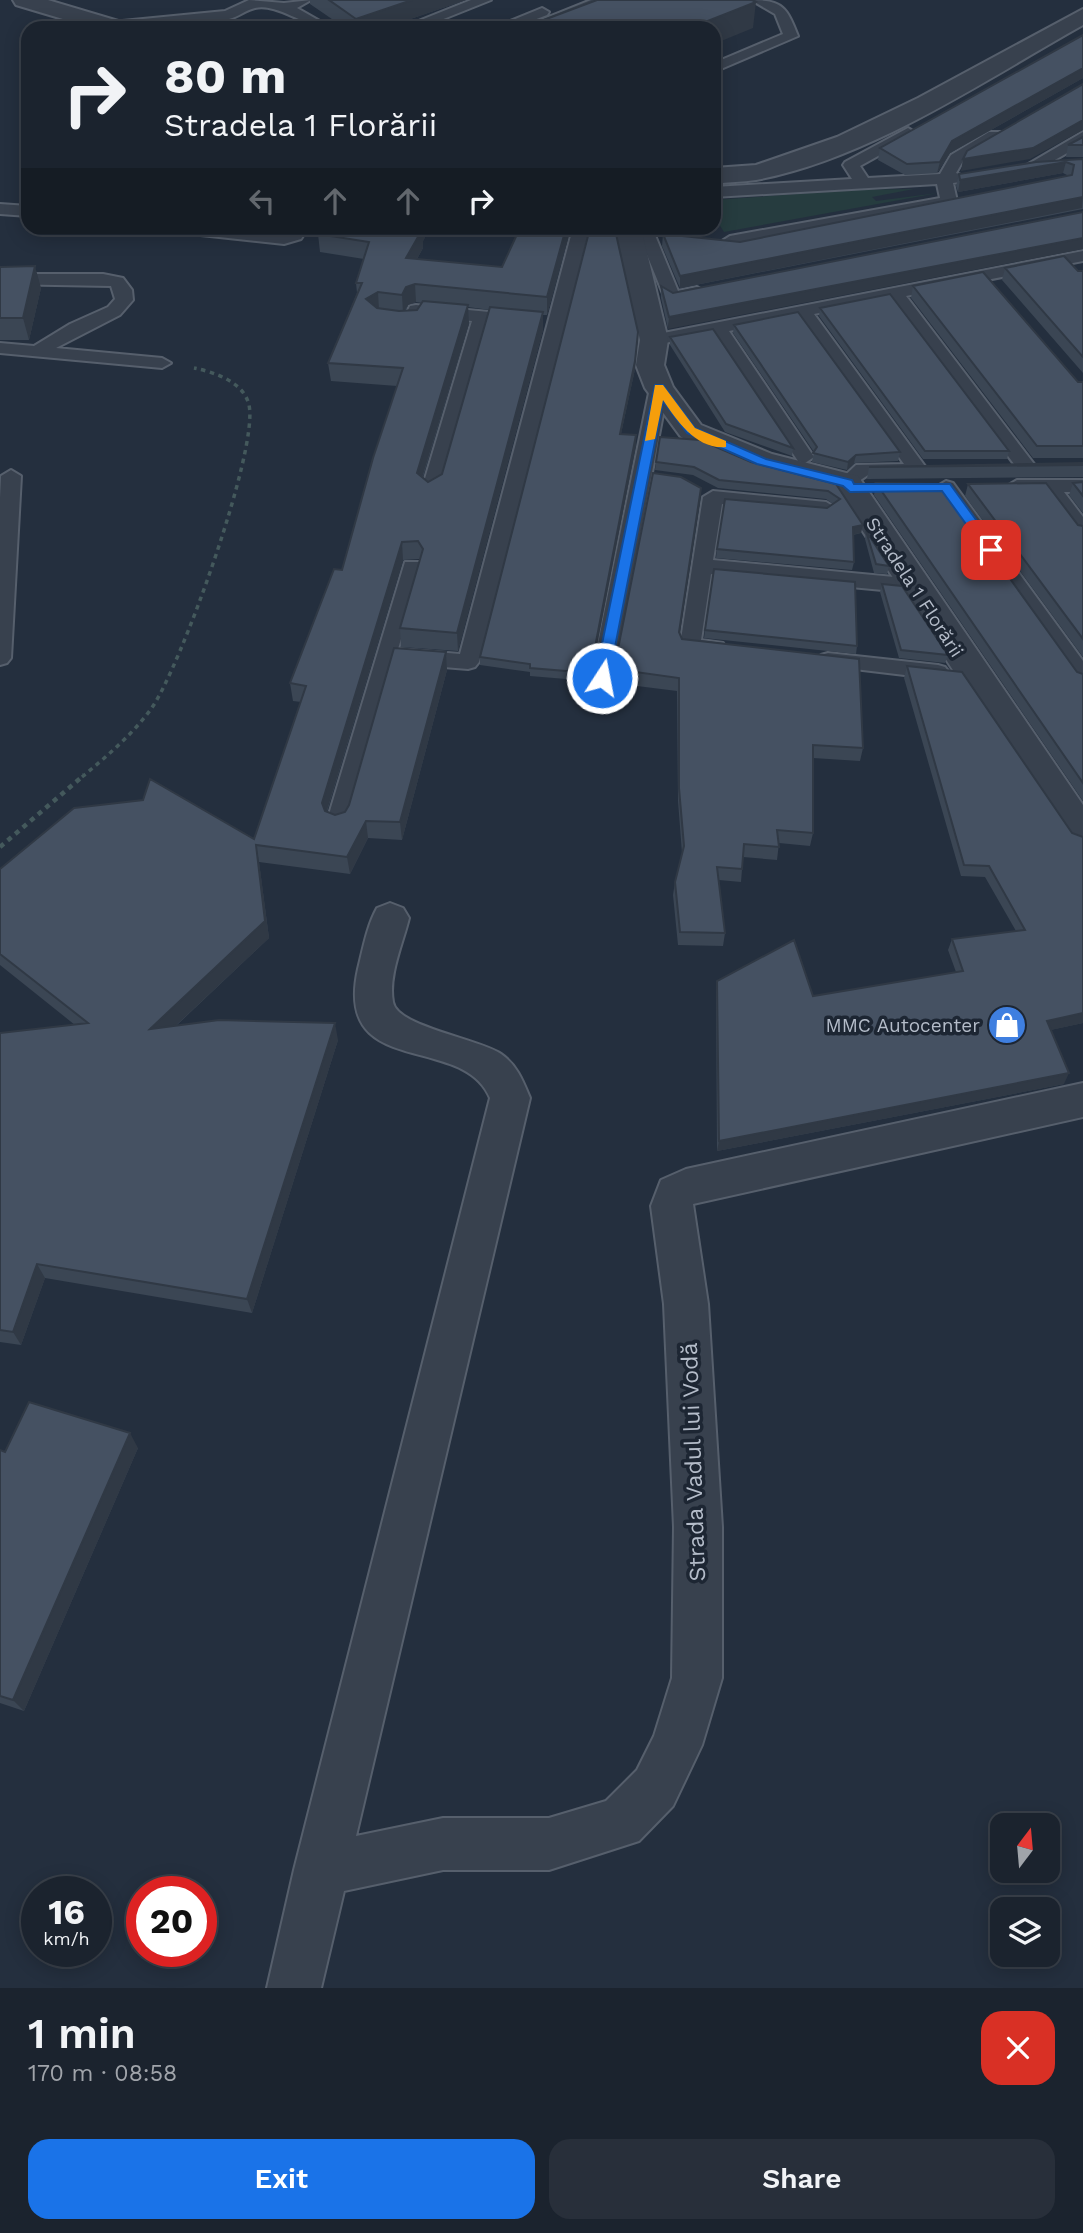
<!DOCTYPE html>
<html lang="en">
<head>
<meta charset="utf-8">
<style>
	body { margin:0; font-family:"Work Sans",sans-serif; background:#282f3a; color:#f1f3f6; height:100vh; display:flex; flex-direction:column; font-size:26px; white-space:nowrap }
	* { box-sizing:border-box; margin:0 }
	p { font-size:23px; color:#a0a4aa }
	.icon { flex:none; width:38px; height:38px; fill:none; stroke:currentColor; stroke-width:2; stroke-linecap:round; stroke-linejoin:round }
	.map { position:relative; height:1988px; overflow:hidden }
	.sheet { display:flex; flex-direction:column; background:#1b232e; flex:1 }
	.sheet>* { flex:none }
	.banner { position:absolute; left:21px; top:21px; width:700px; height:214px; border-radius:21px; box-shadow:0 4px 18px #0003,0 0 0 2px #39404a; background:#1b232e; color:#f1f3f6; overflow:hidden }
	.needle { width:46px; rotate:16deg }
	.buttons { position:absolute; left:990px; top:1813px; display:grid; gap:14px }
	.buttons a { display:grid; place-items:center; width:70px; height:70px; border-radius:14px; background:#1b232e; box-shadow:0 4px 18px #0003,0 0 0 2px #39404a; font-size:35px }
	.speed { position:absolute; left:21px; top:1876px; display:flex; gap:14px; font-size:35px; font-weight:700; text-align:center }
	.speed>* { display:grid; place-content:center; width:91px; height:91px; border-radius:50%; background:#1b232e; box-shadow:0 4px 18px #0003,0 0 0 2px #39404a; line-height:1 }
	.speed small { font-size:18px; font-weight:400 }
	.speed .limit { border:10px solid #d22; background:#fff; color:#111 }
	.pin { position:absolute; display:grid; place-items:center; width:60px; height:60px; color:#fff; margin:-30px; border-radius:14px; box-shadow:0 4px 10px #0006 }
	.me { position:absolute; width:77px; margin:-38px; rotate:11deg; stroke-linejoin:round; filter:drop-shadow(0 0 5px #0008) }
	.turn { display:flex; align-items:center; gap:24px; height:147px; padding:0 28px; font-size:32px }
	.turn .icon { width:91px; height:91px; stroke-width:2.5 }
	.turn b { display:block; font-size:49px; line-height:60px }
	.lanes { display:flex; align-items:center; height:66px; padding:0 28px; background:#0003; justify-content:center; gap:35px; direction:ltr }
	.lanes .off { opacity:.35 }
	.round { display:grid; place-items:center; flex:none; width:74px; height:74px; border-radius:21px; background:#282f3a }
	.head { display:flex; align-items:center; justify-content:space-between; height:119px; padding:0 28px }
	h1 { font-size:42px; font-weight:600; line-height:52px }
	.button { display:flex; gap:14px; margin-top:auto; padding:14px 28px }
	.button a { flex:1; height:80px; border-radius:21px; background:#1a73e8; color:#fff; font-size:28px; font-weight:600; line-height:80px; text-align:center }
	.button a+a { background:#282f3a; color:#f1f3f6 }
	.map>svg:first-child { display:block }
</style>
</head>
<body>
<div class="map">
<svg width="1083" height="1988" viewBox="0 0 1083 1988">
	<rect width="100%" height="100%" fill="#242f3e"/>
	<path fill="#263c3f" d="M914,189L872,197L876,201L938,193L724,232L714,216V200L853,190Z"/>
	<g fill="none" stroke-linecap="round" stroke-linejoin="round">
		<defs>
			<path id="lane" d="M249,0L284,3L311,0L297,8L332,28C304,28 279,3 255,8C246,10 238,17 229,19C209,23 120,33 105,26L112,22L225,11Z
				M471,0H491L421,28H401Z
				M591,0H611L541,28H521Z
				M751,0C783,0 787,8 798,36L714,72V63L783,34L775,14Z
				M542,8L549,12L547,15L513,28H493Z
				M908,128L916,133L914,136L860,166L868,178L940,174L951,155L989,132H1001L1003,135L963,161L956,173L969,178L967,181L953,183L957,201L955,204L730,246L722,241L730,236L940,198L937,184L714,197V187L852,179L843,165L845,162Z
				M1083,132V144L1039,169L1033,171L1025,166Z
				M0,204L28,206V216L0,214Z
				M174,228H224L283,234L292,228H308L301,239L284,244L182,233Z
				M576,228H595L588,234L479,662L475,667L468,669L394,663L349,821L346,827L338,830L330,827L327,821L405,562H419L422,567L398,649L460,654L572,232Z
				M636,228H652L678,291L697,287L706,292L703,296L666,301Z
				M1083,251V261L906,296L1034,464L1037,468L1034,472H1020L890,299L814,314L927,469L917,475L908,471L900,475H868L847,489L837,483L856,465L904,464L798,317L729,331L814,457L805,463L798,461L713,334L654,345L645,340L648,336Z
				M0,274H103L123,278L132,290L133,300L120,315L56,348L162,358L171,363L162,368L0,353V343L34,346L70,324L108,307L115,299L111,286L0,284Z
				M416,305L521,315L530,320L521,325L489,322L441,492L431,498L421,492L472,321L423,316L418,326L386,324L383,320L392,315L405,316L410,306Z
				M659,383L668,388L613,678L610,683H594L591,678L650,388Z
				M11,470L21,476L11,658L7,663L0,665V498L1,476Z
				M1017,480H1083V492H1064L1083,517V536L1076,535L1044,492L1010,490L1007,486Z
				M946,481L953,483L1083,661V684L1075,682L939,491L936,487Z
				M713,491L826,502L836,508L826,514L722,504L713,560L915,579L925,586L915,593L711,574L701,640L723,643L726,648L723,653L716,655L683,651L680,646L703,497Z
				M828,653L938,665L945,667L949,672L945,677L938,679L821,665L817,660L821,655Z"/>
			<path id="street" d="M13,0H48L125,23L128,28H93L16,5Z
				M1083,9V25C983,81 871,158 756,180C743,182 728,182 714,184V168L756,165L837,137L918,98Z
				M615,228H641L668,340L664,365L673,387L701,425L772,454L858,476L1083,805V847L1070,843L962,684L836,490L751,468L681,437L645,388L636,365L640,340Z
				M390,903L403,908L409,918C403,943 388,976 393,1002C397,1027 480,1039 501,1054C517,1065 523,1081 530,1098L356,1836L443,1818H549L606,1801L637,1770L654,1736L672,1678L674,1527L664,1304L651,1206L661,1180L686,1169L1083,1083V1117L693,1204L708,1304L722,1527V1678L702,1745L673,1806L639,1841L549,1870H443L344,1891L321,1988H267L294,1870L490,1098C463,1032 333,1081 358,969C363,949 367,926 377,908Z"/>
		</defs>
		<use href="#lane" stroke="#565f6c" stroke-width="4"/>
		<use href="#street" stroke="#565f6c" stroke-width="4"/>
		<path stroke="#44595c" stroke-width="3.5" stroke-dasharray="4.5 4.5" stroke-linecap="butt" d="M82,777C107,756 132,735 151,709C180,669 259,450 249,405C244,382 214,372 194,368"/>
		<path stroke="#44595c" stroke-width="4.5" stroke-dasharray="5 5" stroke-linecap="butt" d="M0,847L84,775"/>
		<use href="#lane" fill="#38414e" fill-rule="evenodd"/>
		<use href="#street" fill="#38414e" fill-rule="evenodd"/>
	</g>
	<path fill="#3b4654" fill-rule="evenodd" d="M310,0H466L384,28H345L310,4Z
		M1083,35V78L950,153L937,173L905,175L878,160L880,148Z
		M1068,145H1083V157H1066Z
		M1083,159V209L680,288L662,246L663,234L740,242L1069,176L1063,173L958,192L956,186L959,174Z
		M322,228H430L423,241V248L417,259L502,267L568,238L547,315H543V330L458,651L401,647L400,628L420,561L419,559L403,560L327,812L335,815L345,812L446,652L447,670L402,840L368,838L350,874L259,862L269,938L177,1025L338,1040L252,1313L45,1278L21,1345L0,1342V1033L75,1025L0,965V869L254,839L301,702L293,701L290,683L342,570L397,386L331,381L328,363L357,293L356,283L364,259L320,252L318,234ZM416,302L422,303L417,310L405,311L408,305ZM468,307L490,310L442,474L428,482L423,477L469,323Z
		M0,267L41,288L29,340H0Z
		M1005,268L1083,271V373L1002,280Z
		M661,286L673,293L668,329L661,298Z
		M913,286L1078,382H1083V458H1033L911,298Z
		M820,308L1009,451L1007,459H923L819,316Z
		M734,325L900,452L898,461L854,463L847,470L812,462L814,452L733,333Z
		M670,337L793,448L792,456L725,432L670,345Z
		M635,369L621,434L636,435V444L590,681L530,676V672L480,665V657Z
		M656,462H751L836,484L861,533L853,535L854,562L852,570L716,558L717,549L827,508L833,504L826,499L718,488L693,475L655,470Z
		M1083,463V477L867,479L869,467Z
		M1083,482V513L1069,495L1073,483Z
		M876,483L1077,672L1083,674V801L874,495Z
		M968,484L1083,526V657L965,496Z
		M700,501L679,633L682,639L863,748L860,761L813,758V833L810,846L779,843L777,860L743,857L741,882L719,880L725,933L723,946L678,945L673,895L675,882L682,853L678,801L677,691L613,683L614,669Z
		M866,531L889,566L887,574L874,573L865,539Z
		M882,584L948,655L945,663L899,658L880,592Z
		M705,630L857,646L856,654L704,638Z
		M907,666L1072,833L1083,837V1023L1050,1030L1064,1084L717,1151L716,992L717,981L813,996L956,972L948,950L952,939L1016,931L985,877L961,876L904,678Z
		M138,1448L24,1711L0,1703V1450L5,1452Z"/>
	<path fill="#303945" d="M412,0H466L384,28H357L356,19Z
		M756,2L753,28L714,44V28H690Z
		M1083,68V78L950,153L937,173L940,162L952,141Z
		M1083,120V130L1030,159L961,171L963,159Z
		M1066,162L1063,173L958,192L960,180Z
		M1083,197L1082,208L680,288V276Z
		M419,228H430L423,241V248L407,277L406,258Z
		M566,228H568V238L547,315V297Z
		M1083,238V249L668,329L669,317Z
		M35,266L41,288L29,340L23,318Z
		M415,284L416,302L408,305L403,313L402,295L406,287Z
		M378,292L379,310L366,299Z
		M468,305L469,323L418,491L417,473Z
		M543,312V330L458,651L457,633Z
		M638,332L635,369L619,442L620,434Z
		M636,435V444L590,681V673Z
		M856,455L854,463L847,470L848,462Z
		M701,488L700,501L677,646L679,632Z
		M863,525L861,533L851,535L853,527Z
		M402,542L403,560L324,820L322,803Z
		M446,652L447,670L402,840L400,822Z
		M366,821L368,838L350,874L347,857Z
		M256,845L259,862L269,938L155,1045L150,1029Z
		M1083,1013V1023L1042,1032L1047,1021Z
		M335,1023L338,1040L252,1313L247,1299Z
		M1069,1073L1064,1084L717,1151L719,1141Z
		M37,1264L45,1278L21,1345L13,1332Z
		M130,1433L138,1448L24,1711L13,1700Z"/>
	<path fill="#455162" stroke="#303945" stroke-width="2" d="M329,0H412L356,19Z
		M597,0H752L756,2L690,28H540L533,24Z
		M1083,35V68L952,141L940,162L907,164L880,148Z
		M1083,84V120L1033,148L963,159L967,151Z
		M1083,137V145H1068Z
		M1083,159V197L680,276L663,234L740,242L1072,175L1074,165L1066,162L960,180L959,174L1036,162Z
		M1083,212V238L669,317L661,286L673,293Z
		M322,228H419L418,229L422,230L406,258L502,267L519,230L532,228H566L547,297L415,284L406,287L402,295L378,292L366,299L377,308L399,311L417,310L423,301L468,305L417,473L428,482L442,474L490,307L543,312L457,633L400,628L423,549L418,541L402,542L322,803L325,811L335,815L345,812L349,805L394,648L446,652L400,822L366,821L347,857L256,845L265,921L150,1029L219,1020L335,1023L247,1299L37,1264L13,1332L0,1330V1033L88,1023L0,954V869L74,808L143,800L150,779L254,839L306,686L290,683L334,569L342,570L373,458L403,368L328,363L362,283H356L369,242L318,234Z
		M589,232L616,234L638,332L635,361L620,434L636,435L590,673L530,668V664L480,657Z
		M1064,256L1078,271H1083V357L1005,268Z
		M35,266L23,318H0V267Z
		M983,272L1078,382H1083V446H1037L913,286Z
		M890,294L1009,451H925L820,308Z
		M798,312L900,452L856,455L848,462L813,453L817,447L734,325Z
		M713,329L793,448L726,424L670,337Z
		M660,437L700,440L751,462L836,484L863,525L853,527L854,562L717,549L725,499L827,508L840,499L828,491L719,480L694,467L656,462Z
		M1083,463V465L869,467Z
		M653,473L681,477L701,488L679,632L682,639L859,659L863,748L813,745V833L777,830L779,847L744,844L742,869L717,867L725,933L680,932L675,882L684,846L679,788V678L614,669Z
		M1083,482V496L1073,483Z
		M876,483L942,484L1077,672L1083,674V783Z
		M1046,483L1078,525L1083,526V639L968,484Z
		M866,531L889,566L876,564Z
		M714,569L855,582L857,646L705,630Z
		M882,584L902,586L948,655L901,650Z
		M907,666L962,672L1072,833L1083,837V1013L1047,1021L1069,1073L719,1141L717,981L794,940L813,996L963,971L952,939L1025,930L989,866L964,865Z
		M29,1402L130,1433L13,1700L0,1696V1450L5,1452Z"/>
	<path fill="#1a73e8" stroke="#114b97" stroke-width="2" d="M655,385H663L695,428L766,459L852,480L854,484H950L998,550L987,553L942,491L850,492L843,486L757,464L687,433L663,401L609,678L602,683L597,682L595,678Z"/>
	<path fill="#f59e0b" d="M655,385H663L695,428L726,441V447C697,450 677,421 663,400L655,439L645,441Z"/>
	<defs>
		<symbol id="shop-disc" viewBox="-11 -11 22 22"><circle r="9.5" fill="#3f7fe0" stroke="#1d2633"/><path d="M-5-2.5h2.3a2.7 3.5 0 0 1 5.4 0H5L5.5 6h-11ZM-1.5-2.5h3a1.5 2.3 0 0 0-3 0Z" fill="#fff"/></symbol>
	</defs>
	<g fill-rule="evenodd">
		<use href="#shop-disc" x="985" y="1003" width="44" height="44"/>
	</g>
	<g text-anchor="middle" stroke-width="7" stroke-linejoin="round" paint-order="stroke">
		<g font-size="19" fill="#b4bcc9" stroke="#1d2633">
			<text transform="translate(915 587) rotate(57)" y="7">Stradela 1 Florării</text>
		</g>
		<g font-size="19" fill="#b4bcc9" stroke="#1d2633" text-anchor="end">
			<text x="980" y="1032">MMC Autocenter</text>
		</g>
		<g font-size="23" fill="#b4bcc9" stroke="#1d2633">
			<text transform="translate(693 1462) rotate(-92)" y="8">Strada Vadul lui Vodă</text>
		</g>
	</g>
</svg>
<div class="buttons">
<a><svg class="needle" viewBox="-14 -14 28 28"><path d="M0-13l5 13h-10z" fill="#e53935"/><path d="M0 13l5-13h-10z" fill="#a0a4aa"/></svg></a>
<a><svg class="icon" aria-label="layers" viewBox="0 0 24 24"><path d="M12 4l9 5-9 5-9-5zM3 14l9 5 9-5"/></svg></a>
</div>
<div class="speed"><div>16<small>km/h</small></div><div class="limit">20</div></div>
<div class="pin" style="left:991px;top:550px;background:#d93025"><svg class="icon" aria-label="arrive" viewBox="0 0 24 24"><path d="M6 21V4h12l-3 4 3 4H6"/></svg></div>
<svg class="me" style="left:602px;top:678px" viewBox="-20 -20 40 40"><circle r="17" fill="#1a73e8" stroke="#fff" stroke-width="3"/><path d="M0-11L8 9 0 5-8 9z" fill="#fff"/></svg>
<div class="banner">
<div class="turn"><svg class="icon" aria-label="right" viewBox="0 0 24 24"><path d="M7 20v-9h11M14 6l5 5-5 5"/></svg><div><b>80 m</b>Stradela 1 Florării</div></div>
<div class="lanes"><svg class="icon off" aria-label="left" viewBox="0 0 24 24"><path d="M17 20v-9H6M10 6l-5 5 5 5"/></svg><svg class="icon off" aria-label="ahead" viewBox="0 0 24 24"><path d="M12 20V5M6 11l6-6 6 6"/></svg><svg class="icon off" aria-label="ahead" viewBox="0 0 24 24"><path d="M12 20V5M6 11l6-6 6 6"/></svg><svg class="icon" aria-label="right" viewBox="0 0 24 24"><path d="M7 20v-9h11M14 6l5 5-5 5"/></svg></div>
</div>
</div>
<section class="sheet">
<div class="head"><div><h1>1 min</h1><p>170 m · 08:58</p></div><a class="round" style="background:#d93025;color:#fff"><svg class="icon" aria-label="close" viewBox="0 0 24 24"><path d="M6 6l12 12M18 6L6 18"/></svg></a></div>
<div class="button"><a>Exit</a><a>Share</a></div>
</section>
</body>
</html>
